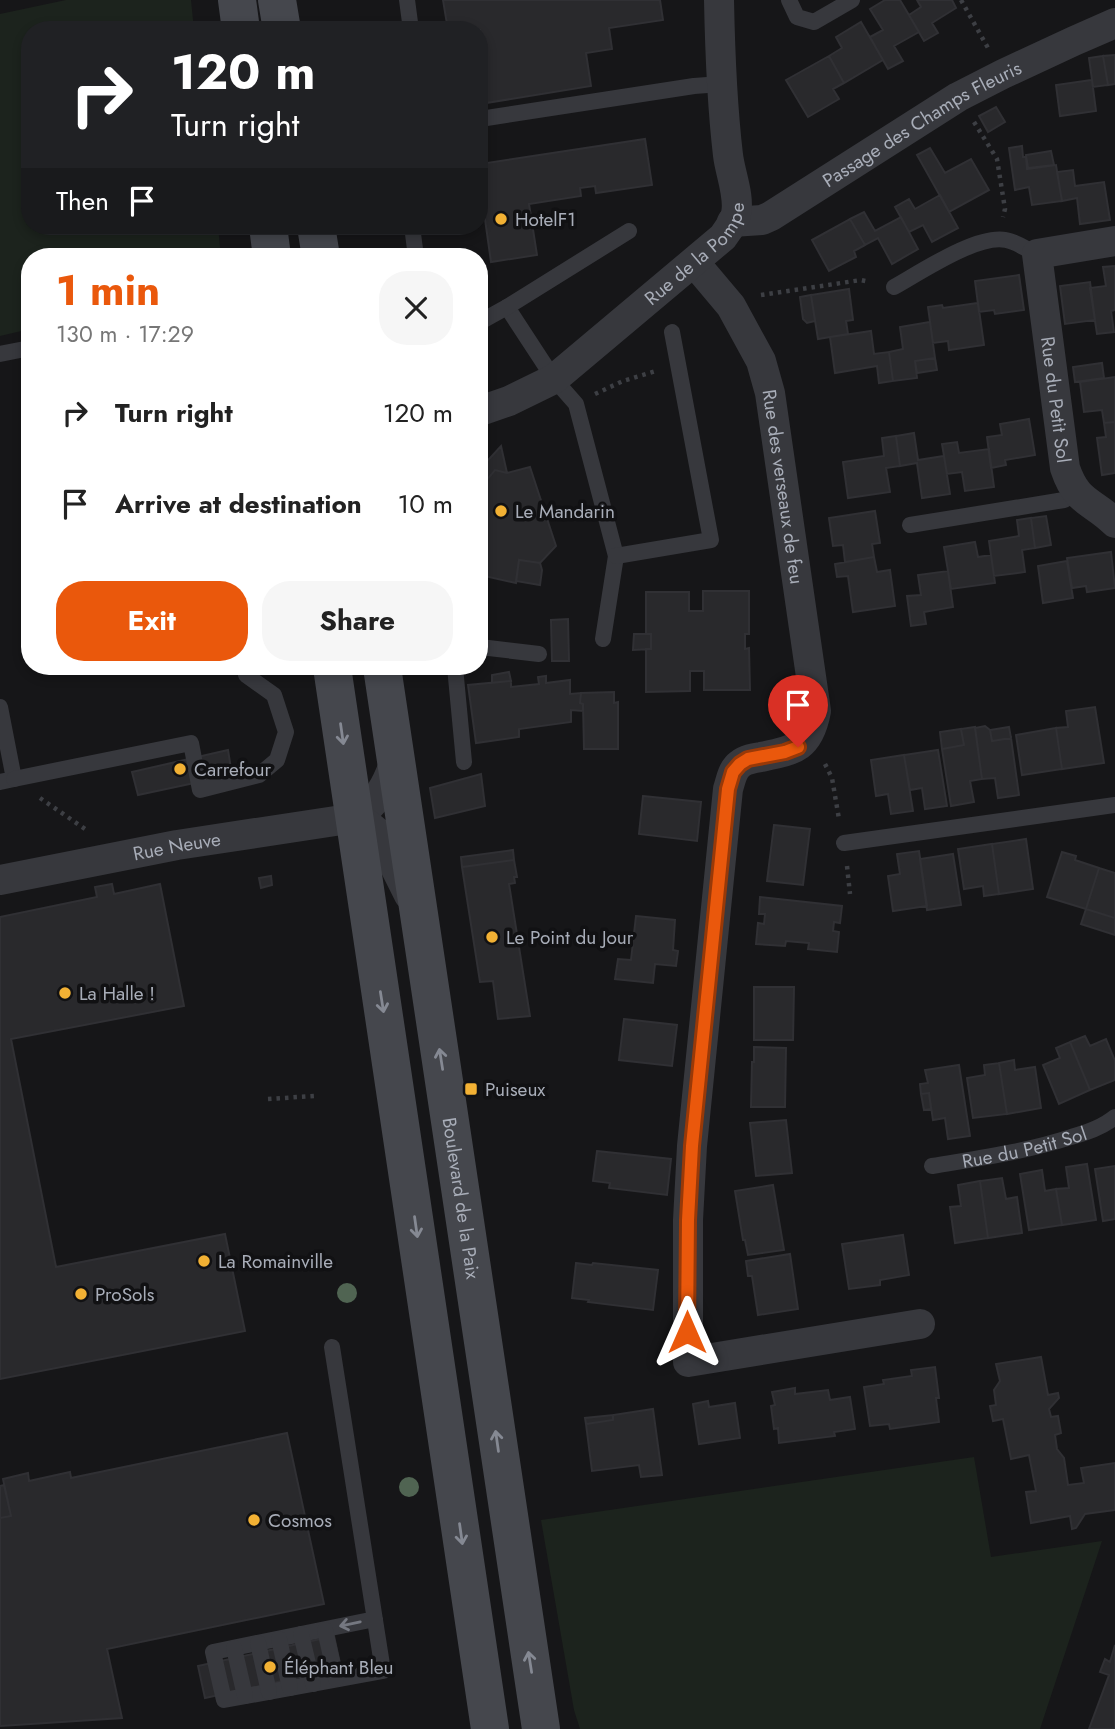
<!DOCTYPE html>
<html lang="en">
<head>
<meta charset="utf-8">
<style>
	body { margin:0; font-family:Jost,sans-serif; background:#f6f6f6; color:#222; height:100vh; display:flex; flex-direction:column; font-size:26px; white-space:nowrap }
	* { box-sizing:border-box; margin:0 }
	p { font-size:23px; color:#767676 }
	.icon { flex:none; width:38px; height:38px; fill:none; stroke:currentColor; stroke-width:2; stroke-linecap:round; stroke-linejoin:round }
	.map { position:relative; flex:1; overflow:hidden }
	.panel { position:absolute; left:21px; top:248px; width:467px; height:427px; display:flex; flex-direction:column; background:#fff; border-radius:28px; box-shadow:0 4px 10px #0003 }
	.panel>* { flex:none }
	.hud { position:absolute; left:21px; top:21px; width:467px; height:214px; border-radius:28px; box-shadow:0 4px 10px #0003; background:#202124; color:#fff; overflow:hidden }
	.pin { position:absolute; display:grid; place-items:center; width:60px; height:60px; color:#fff; margin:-72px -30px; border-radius:50% 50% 50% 0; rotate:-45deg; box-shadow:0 0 7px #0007 }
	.pin .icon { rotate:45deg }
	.me { position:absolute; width:77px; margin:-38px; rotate:0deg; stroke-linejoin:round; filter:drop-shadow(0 0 5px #0008) }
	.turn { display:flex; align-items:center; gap:24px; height:147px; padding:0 35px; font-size:32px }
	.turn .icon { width:91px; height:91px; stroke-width:2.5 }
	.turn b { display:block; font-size:49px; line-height:60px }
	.then { display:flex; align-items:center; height:66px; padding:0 35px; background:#0003; gap:14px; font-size:26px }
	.round { display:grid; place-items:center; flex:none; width:74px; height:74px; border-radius:28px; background:#f6f6f6 }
	.overview { display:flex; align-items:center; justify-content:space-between; height:119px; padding:0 35px }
	h1 { font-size:42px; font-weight:700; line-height:52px; color:#ea580c }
	.action { display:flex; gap:14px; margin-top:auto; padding:14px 35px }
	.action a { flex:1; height:80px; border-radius:28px; background:#ea580c; color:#fff; font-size:28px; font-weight:700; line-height:80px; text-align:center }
	.action a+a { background:#f6f6f6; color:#222 }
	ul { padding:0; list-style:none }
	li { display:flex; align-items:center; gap:21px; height:91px; padding:0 35px }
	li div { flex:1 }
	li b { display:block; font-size:26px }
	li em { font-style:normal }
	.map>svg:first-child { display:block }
</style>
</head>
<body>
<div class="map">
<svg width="1115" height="1729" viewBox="0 0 1115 1729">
	<rect width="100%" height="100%" fill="#161618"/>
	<path fill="#1c231d" d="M66,0H191L194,30H30V226H218L221,257H30V329L0,336V14Z
		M974,1457L991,1557L1102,1541L1040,1729H580L574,1710L541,1520Z"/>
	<path fill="#29292c" stroke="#303034" stroke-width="2" d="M443,0H660L663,20L609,28L612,49L586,53L591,86L480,104V30H448Z
		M885,0H900L919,32L894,46L903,61L888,69L870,37L883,30L870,9Z
		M917,0H952L956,8L932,23L938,33L924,41L909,15L921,7Z
		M861,22L883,60L844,83L829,56L842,48L836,37Z
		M1115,55V84L1108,85L1103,56Z
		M829,56L844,83L833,89L839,99L808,117L786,80Z
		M1103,56L1108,85L1093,87L1089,58Z
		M1092,80L1096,111L1060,116L1056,85Z
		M996,107L1005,122L988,132L979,116Z
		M645,139L652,185L596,193L595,186L580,188L581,196L529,204L537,255L491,262L484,212L480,213V164Z
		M1022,146L1023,157H1026L1027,169L1056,165L1062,201L1032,205L1029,187L1015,190L1009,148Z
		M930,148L945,173L971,159L989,190L949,212L917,155Z
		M1051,151L1054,165L1028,168L1026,155Z
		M1073,170L1075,186L1104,182L1110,220L1080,224L1077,198L1062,201L1057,172Z
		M940,195L958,228L932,242L923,225L909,232L895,207L909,199L915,209Z
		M864,212L875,231L901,217L918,249L892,264L878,238L865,245L850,219Z
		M850,219L865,245L854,251L856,257L829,271L812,240Z
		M1115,266V310L1111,311L1114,332L1097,334L1090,288L1106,286L1103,267Z
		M1019,275L1024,310L995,314L994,310L979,312L975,281Z
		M1090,282L1095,320L1065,324L1060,286Z
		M849,289L853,320L846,321L848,334L818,339L811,295Z
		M811,295L815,321L807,323L803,319L800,297Z
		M978,303L984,345L949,350L948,341L933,343L928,307L942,305L943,308Z
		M930,322L935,358L915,361L917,378L893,381L889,352L903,349L900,327Z
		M871,331L874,354L889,352L893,381L879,383L877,366L835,373L830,337Z
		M935,358L937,370L917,373L915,361Z
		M1102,363L1104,378L1075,382L1073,367Z
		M1115,377V422L1104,423L1102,410L1084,412L1080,382Z
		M1029,419L1035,455L1005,460L1006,465L991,468L987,437L1002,435L1000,424Z
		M1115,422V473L1102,475L1097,438L1106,437L1104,423Z
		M914,433L918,460L944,456L950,494L922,498L917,463L900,466L896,436Z
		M896,436L900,466L886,468L890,492L848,498L843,462L884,456L882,438Z
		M957,442L959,453L989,449L994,487L965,491L962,472L947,474L942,444Z
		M501,446L507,473L495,470L480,488V469Z
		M530,467L556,546L540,563L519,560L516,583L480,575V488L495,470L507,473Z
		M875,511L880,543L872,544L874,557L845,562L843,545L833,546L829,518Z
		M1046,516L1051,545L1035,548L1031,518Z
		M1031,518L1035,548L1022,550L1025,572L994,576L989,541L1019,536L1017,520Z
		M975,542L978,557L991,555L995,583L951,589L944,547Z
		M1111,552L1115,588L1087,592L1086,586L1072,588L1067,558Z
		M874,557L877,572L890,570L895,606L853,612L848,576L837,577L835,564Z
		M519,560L540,563L542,570L540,585L516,581Z
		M1067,561L1073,598L1043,603L1038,566Z
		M948,571L953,607L924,612L926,624L911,626L907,596L921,595L918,575Z
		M703,591H749V634H745V649L749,648L750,690H704V671H690V691L646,692V649H651V634H646V592H689V611H703Z
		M568,619L569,661H552L551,620Z
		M634,634H651V649L633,650Z
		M509,672L511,681L492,683V675Z
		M546,676V683L570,680V694L581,693L580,703L583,704V711L571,710V722L519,729V737L476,743L468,685L511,681V687L539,684L538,677Z
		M614,692V703L618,702V749H584L583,704L580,703L581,693Z
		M1095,707L1104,763L1062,769L1056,728L1068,727L1066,711Z
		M985,726L990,730L992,741L1011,738L1019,795L998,798L995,778L982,779L975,728Z
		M975,727L982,779L970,781L974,802L951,806L942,749L964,745L961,729Z
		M1009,727L1011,738L992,741L990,730Z
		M1056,728L1062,769L1022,775L1016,735Z
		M961,729L964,745L942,749L940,732Z
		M228,750L232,775L138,795L132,772Z
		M938,750L947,806L925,809L922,788L910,790L904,755Z
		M904,755L913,811L891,814L888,794L876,796L871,760Z
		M481,774L485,806L435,818L430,788Z
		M643,796L701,802L697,841L639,834Z
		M774,825L810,829L803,885L767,881Z
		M1026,839L1033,889L999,894L992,844Z
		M992,844L999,894L984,896L983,886L964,889L958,849Z
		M513,850L514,860L462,867L461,857Z
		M919,851L927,906L893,911L888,876L900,874L897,854Z
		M1062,852L1076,856L1075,860L1099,868L1086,909L1047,897Z
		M953,854L961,905L927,910L920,859Z
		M514,860L517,877H514L515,883L509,884L530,1016L498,1019L493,981L480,982L462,867Z
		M1099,868L1115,873V918L1086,909Z
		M271,876L272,885L261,888L259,878Z
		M112,884L114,894L160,884L184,1006L11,1039L56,1267L225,1234L245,1331L0,1379V917L97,897L95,887Z
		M760,897L842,906L840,923L834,922L833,931L839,932L837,952L808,949L809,943L797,942L786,941L785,946L756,944L758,923L764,924L765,914H759Z
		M1086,909L1115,918V935L1081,924Z
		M636,916L675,920L673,950L678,951L676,966L655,964L653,983L615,979L618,959L631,960Z
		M754,987H794L793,1040H754Z
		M624,1019L677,1025L672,1066L619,1060Z
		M1085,1036L1090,1046L1106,1039L1115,1061V1080L1090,1090L1070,1042Z
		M1070,1042L1090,1090L1059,1104L1043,1065L1060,1058L1056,1048Z
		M754,1047L786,1048L785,1107H751L752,1062H754Z
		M1014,1060L1015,1070L1035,1067L1041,1108L1007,1114L999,1063Z
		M999,1063L1007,1114L973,1118L967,1078L985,1075L984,1065Z
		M959,1065L970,1136L948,1139L945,1118L933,1120L929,1093L921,1094L920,1084L928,1083L925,1070Z
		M929,1093L931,1109L924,1110L921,1094Z
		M786,1120L792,1173L756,1176L750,1123Z
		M597,1151L671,1159L667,1195L609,1188L610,1183L593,1181Z
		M1087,1164L1096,1220L1062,1225L1056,1189L1069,1188L1066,1167Z
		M1115,1166V1219L1103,1221L1095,1169Z
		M1042,1170L1045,1191L1056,1189L1062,1225L1029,1230L1020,1174Z
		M1002,1178L1006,1199L1017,1197L1022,1233L988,1238L980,1181Z
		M980,1181L988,1238L955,1243L950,1207L961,1206L958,1185Z
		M773,1185L784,1250L748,1255L745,1240H743L735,1191Z
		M903,1235L909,1275L880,1280V1285L849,1289L842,1244Z
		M790,1254L798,1309L758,1315L752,1276H748L746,1261Z
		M576,1263L592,1265L593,1263L658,1270L653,1310L588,1302L589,1300L572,1298Z
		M1041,1357L1048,1395L1058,1393L1059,1398L1049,1409L1051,1417L1058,1416L1061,1433L1055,1435L1057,1449L1064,1458L1068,1485L1084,1483L1081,1468L1115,1463V1510L1085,1514L1076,1528L1072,1529L1070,1516L1031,1523L1026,1492L1036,1491L1029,1455L1011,1459L1003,1419L993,1421L990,1406L996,1405L994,1390L1000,1381L996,1364Z
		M935,1367L939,1398H936L939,1422L890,1429L889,1424L870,1426L864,1387L884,1384L883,1380L912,1376L911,1370Z
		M795,1388V1394L828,1390L830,1400L850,1397L855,1429L834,1432L835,1436L779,1443L778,1428L774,1429L771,1406L775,1405L772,1392Z
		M708,1401L709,1407L735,1403L740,1438L699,1444L693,1404Z
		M653,1409L662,1475L641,1477L639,1465L592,1471L586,1424L613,1420V1415Z
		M613,1415V1420L586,1424L585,1418Z
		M287,1433L324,1604L107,1649L122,1718L0,1726V1518L11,1516L3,1479L28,1473L29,1481L70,1472L71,1478Z
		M4,1485L11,1516L0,1518V1486Z
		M334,1636L341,1668L205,1698L198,1666Z
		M1115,1645V1729H1089L1109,1675L1100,1672L1105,1659L1110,1662Z"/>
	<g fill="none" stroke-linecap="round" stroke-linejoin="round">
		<path stroke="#3d3f44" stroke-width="4.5" stroke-dasharray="3.5 5" stroke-linecap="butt" d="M961,0L988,48
			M974,122L997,159L1005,209L1003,217
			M761,295L861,280L870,282
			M595,394L623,381L656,371
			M825,764L832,778L839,819
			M40,798L88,831
			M847,866L850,894
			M268,1099L314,1096"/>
		<g stroke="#37383d" stroke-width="16">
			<path d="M407,0L411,30"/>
			<path d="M789,0L797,17L814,22L852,0"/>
			<path d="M480,119L694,86L721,84"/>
			<path d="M412,226L416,257"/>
			<path d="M894,287C921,272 977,234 1006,240C1017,242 1027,250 1037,254"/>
			<path d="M507,307L554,379L576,404L616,556L603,639"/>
			<path d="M480,322L507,307L629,231"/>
			<path d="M0,354L30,348"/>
			<path d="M910,525L1064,500L1076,493"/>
			<path d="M616,556L711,540L672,332"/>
			<path d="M480,647L539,654"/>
			<path d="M455,667L464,762"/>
			<path d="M0,707L14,779L0,782"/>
			<path d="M14,779L191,743L200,790L259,775L277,760L286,732L274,695L246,675"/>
			<path d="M844,843L1115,805"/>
			<path id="s1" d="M932,1166C979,1158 1025,1152 1071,1137C1086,1133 1103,1127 1115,1117"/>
			<path d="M332,1347L383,1671L224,1700L213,1652L375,1619"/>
			<path d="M325,1630L336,1679"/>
			<path d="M301,1634L313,1684"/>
			<path d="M279,1639L290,1688"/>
			<path d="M258,1643L269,1692"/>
			<path d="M234,1648L245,1696"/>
		</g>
		<g stroke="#37383d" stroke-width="30">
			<path id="s2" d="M732,222L762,220L771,216L958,97L1003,74L1074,41L1115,23"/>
			<path id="s3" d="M1115,241L1037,254L1065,468C1077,504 1092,500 1115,523"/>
			<path id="s4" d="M694,262L731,306L761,361L770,393L816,711C809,748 795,750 761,757C754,758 746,759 740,764C732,770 731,780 728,789L692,1146L688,1220V1362L920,1324"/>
			<path id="s5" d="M480,411L509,401L554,379L723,237C728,230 734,222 736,214C740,196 730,173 728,155C722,104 720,52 719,0"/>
			<path d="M355,818C377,804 388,783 396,758"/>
			<path id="s6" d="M0,880L177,845L355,818L362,820L378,833L409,895"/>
		</g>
		<g stroke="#45474d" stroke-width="38">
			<path d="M237,0L241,30"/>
			<path d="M277,0L282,30"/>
			<path d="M268,226L272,257"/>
			<path d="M316,226L321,257"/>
			<path d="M332,667L490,1729"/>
			<path id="s7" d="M382,667L541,1729"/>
		</g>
	</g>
	<g fill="#506452">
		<circle cx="347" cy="1293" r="10"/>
		<circle cx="409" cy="1487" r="10"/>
	</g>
	<defs><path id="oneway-shaft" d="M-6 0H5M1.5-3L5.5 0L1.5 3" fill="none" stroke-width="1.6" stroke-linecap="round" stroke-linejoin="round" transform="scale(1.75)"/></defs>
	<g stroke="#858993">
		<use href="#oneway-shaft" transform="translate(342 734) rotate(82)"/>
		<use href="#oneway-shaft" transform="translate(382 1002) rotate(81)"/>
		<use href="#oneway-shaft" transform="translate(441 1059) rotate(-99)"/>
		<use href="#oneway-shaft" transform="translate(416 1227) rotate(82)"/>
		<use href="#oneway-shaft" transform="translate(497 1441) rotate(-98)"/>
		<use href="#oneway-shaft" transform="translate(461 1534) rotate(82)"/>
		<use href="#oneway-shaft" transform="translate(530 1662) rotate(-99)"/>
	</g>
	<use stroke="#757881" href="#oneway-shaft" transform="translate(350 1624) rotate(168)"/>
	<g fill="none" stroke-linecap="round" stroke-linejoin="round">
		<defs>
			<path id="route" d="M687,1332L688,1220L692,1146L728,789L733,772L740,764L748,759L785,752L798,747"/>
		</defs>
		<use href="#route" stroke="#983908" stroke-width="18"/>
		<use href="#route" stroke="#ea580c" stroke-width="12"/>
	</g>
	<g fill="#f2b134" stroke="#111113" stroke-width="2.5">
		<circle cx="501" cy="219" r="7"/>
		<circle cx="501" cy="511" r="7"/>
		<circle cx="180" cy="769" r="7"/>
		<circle cx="492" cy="937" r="7"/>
		<circle cx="65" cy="993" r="7"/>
		<rect x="464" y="1082" width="14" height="14" rx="3.5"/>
		<circle cx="204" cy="1261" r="7"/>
		<circle cx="81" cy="1294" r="7"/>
		<circle cx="254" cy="1520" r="7"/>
		<circle cx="270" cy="1667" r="7"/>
	</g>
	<g text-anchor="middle" stroke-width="7" stroke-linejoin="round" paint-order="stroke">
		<g font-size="19" fill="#a8adb8" stroke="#111113">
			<text dy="7" stroke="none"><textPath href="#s2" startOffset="217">Passage des Champs Fleuris</textPath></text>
			<text dy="7" stroke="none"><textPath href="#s5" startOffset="271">Rue de la Pompe</textPath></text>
			<text dy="7" stroke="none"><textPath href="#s3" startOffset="226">Rue du Petit Sol</textPath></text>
			<text dy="7" stroke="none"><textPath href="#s4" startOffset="248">Rue des verseaux de feu</textPath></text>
			<text dy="7" stroke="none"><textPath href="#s6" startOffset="180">Rue Neuve</textPath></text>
			<text dy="7" stroke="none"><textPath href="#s1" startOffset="94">Rue du Petit Sol</textPath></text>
			<text dy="7" stroke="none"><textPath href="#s7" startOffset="537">Boulevard de la Paix</textPath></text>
		</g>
		<g font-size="19" fill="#a8adb8" stroke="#111113" text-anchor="start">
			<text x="515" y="226">HotelF1</text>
			<text x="515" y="518">Le Mandarin</text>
			<text x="194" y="776">Carrefour</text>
			<text x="506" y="944">Le Point du Jour</text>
			<text x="79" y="1000">La Halle !</text>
			<text x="485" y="1096">Puiseux</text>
			<text x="218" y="1268">La Romainville</text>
			<text x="95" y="1301">ProSols</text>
			<text x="268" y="1527">Cosmos</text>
			<text x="284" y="1674">Éléphant Bleu</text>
		</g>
	</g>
</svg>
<div class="pin" style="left:798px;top:747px;background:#d93025"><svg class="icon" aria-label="arrive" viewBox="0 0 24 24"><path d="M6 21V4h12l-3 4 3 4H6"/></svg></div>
<svg class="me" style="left:687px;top:1332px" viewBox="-20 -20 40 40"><path d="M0-17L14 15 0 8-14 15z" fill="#ea580c" stroke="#fff" stroke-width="4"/></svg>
<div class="hud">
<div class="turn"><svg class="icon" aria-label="right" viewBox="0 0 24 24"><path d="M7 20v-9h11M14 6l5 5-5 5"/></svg><div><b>120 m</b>Turn right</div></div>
<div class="then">Then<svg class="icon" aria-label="arrive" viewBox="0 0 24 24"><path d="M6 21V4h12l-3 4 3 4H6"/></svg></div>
</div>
<section class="panel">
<div class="overview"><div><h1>1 min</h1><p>130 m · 17:29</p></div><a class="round"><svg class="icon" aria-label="close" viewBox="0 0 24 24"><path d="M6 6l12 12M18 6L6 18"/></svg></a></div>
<ul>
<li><svg class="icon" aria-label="right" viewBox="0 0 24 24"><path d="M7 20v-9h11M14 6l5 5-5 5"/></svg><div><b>Turn right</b></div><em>120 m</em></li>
<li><svg class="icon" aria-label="arrive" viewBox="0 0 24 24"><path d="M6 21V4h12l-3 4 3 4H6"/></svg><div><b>Arrive at destination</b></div><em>10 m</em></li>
</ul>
<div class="action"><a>Exit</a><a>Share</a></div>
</section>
</div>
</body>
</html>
